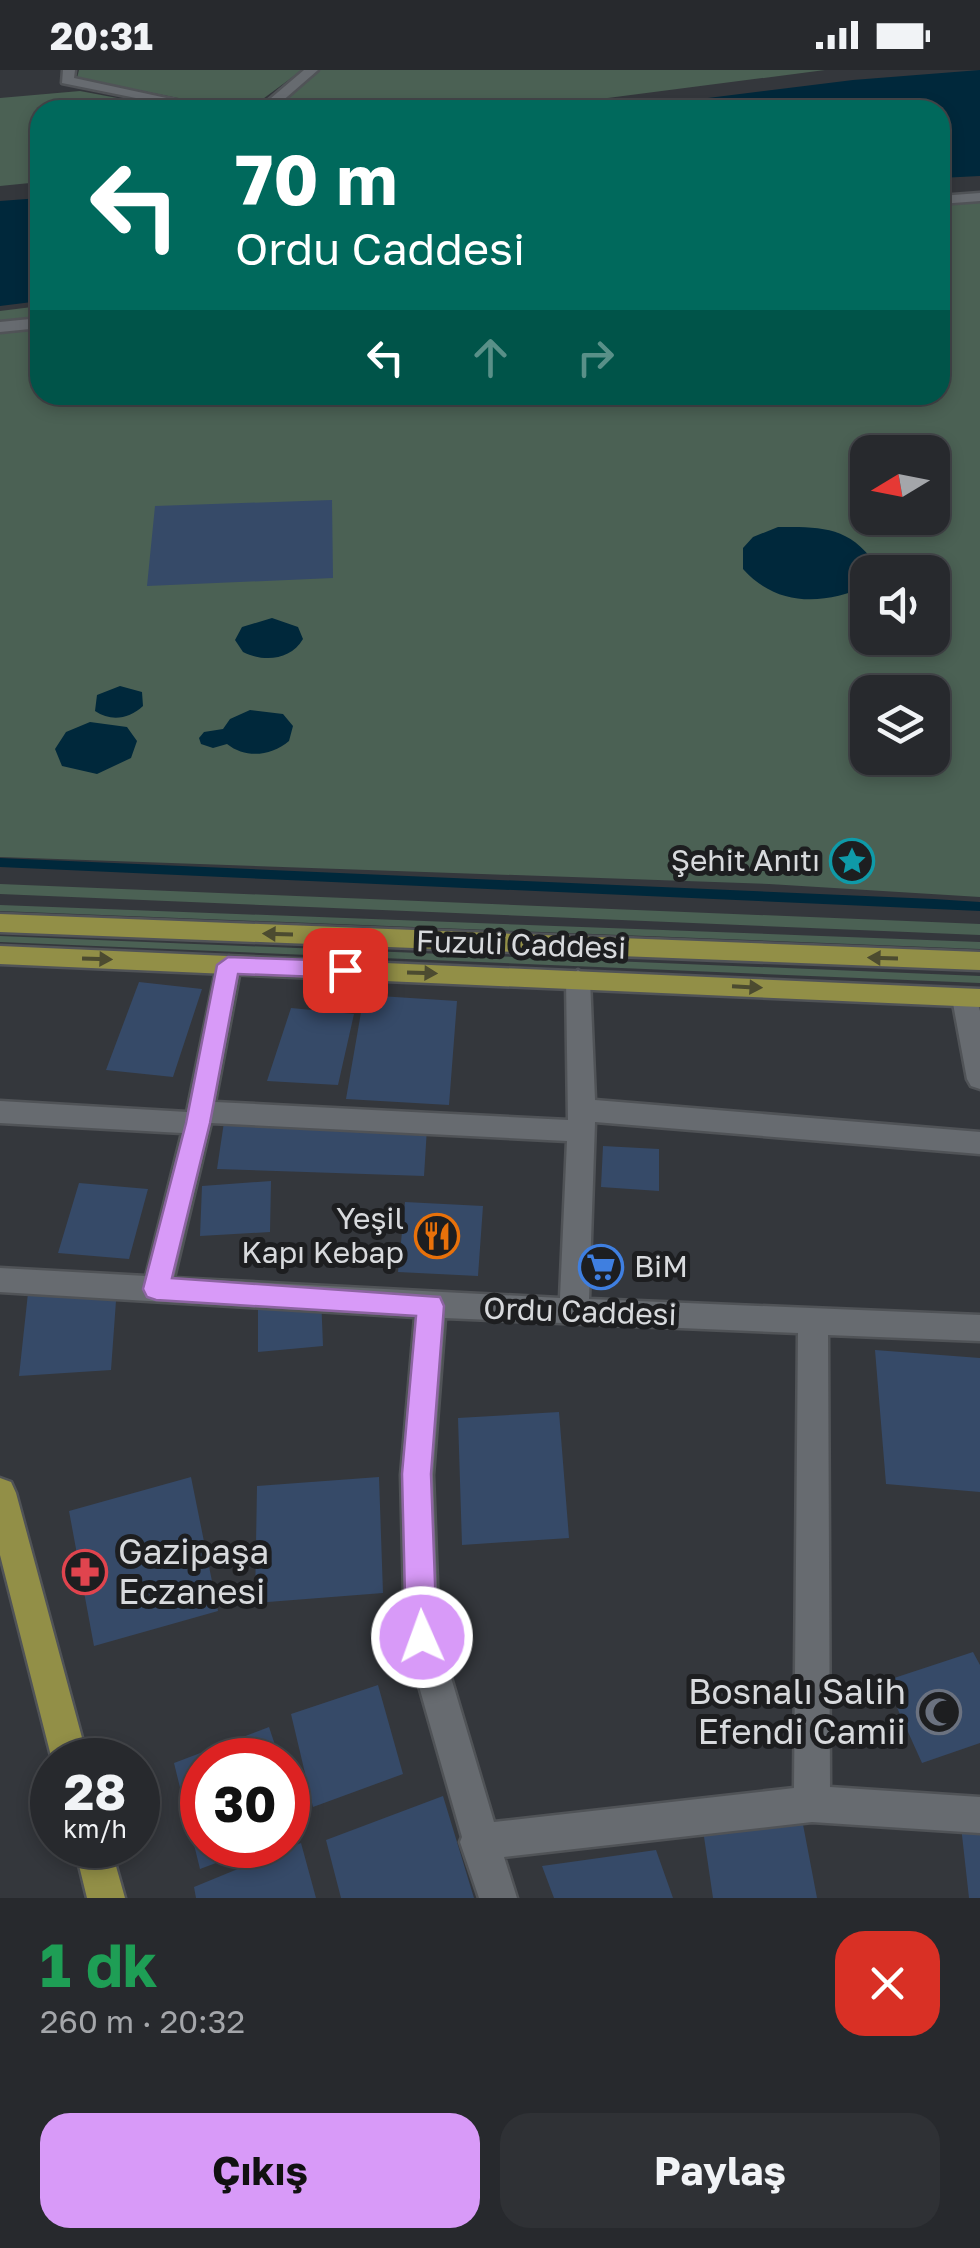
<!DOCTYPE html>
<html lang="tr">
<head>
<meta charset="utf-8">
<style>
	body { margin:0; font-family:"Golos Text",sans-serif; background:#2f3135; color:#f1f3f6; height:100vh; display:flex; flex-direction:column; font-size:38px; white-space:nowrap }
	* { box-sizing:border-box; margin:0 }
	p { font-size:32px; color:#a4a6aa }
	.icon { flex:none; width:55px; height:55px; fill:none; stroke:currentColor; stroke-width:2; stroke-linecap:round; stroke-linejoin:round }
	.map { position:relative; height:1828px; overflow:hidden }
	.sheet { display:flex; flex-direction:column; background:#27292d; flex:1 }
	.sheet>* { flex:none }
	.top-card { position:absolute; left:30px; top:30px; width:920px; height:305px; border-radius:30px; box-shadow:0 5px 15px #0003,0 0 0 2px #434549; background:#00695c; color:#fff; overflow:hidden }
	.needle { width:65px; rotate:260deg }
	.tools { position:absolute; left:850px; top:365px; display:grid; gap:20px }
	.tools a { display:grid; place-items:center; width:100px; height:100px; border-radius:20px; background:#27292d; box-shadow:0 5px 15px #0003,0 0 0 2px #434549; font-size:50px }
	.speed { position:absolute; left:30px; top:1668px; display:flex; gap:20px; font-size:50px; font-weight:700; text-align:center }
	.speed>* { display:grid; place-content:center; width:130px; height:130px; border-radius:50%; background:#27292d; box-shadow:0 5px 15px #0003,0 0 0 2px #434549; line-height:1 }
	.speed small { font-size:25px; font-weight:400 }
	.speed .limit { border:15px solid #d22; background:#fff; color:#111 }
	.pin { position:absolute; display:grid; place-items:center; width:85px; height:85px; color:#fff; margin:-42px; border-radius:20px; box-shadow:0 5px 15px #0006 }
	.me { position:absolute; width:110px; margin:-55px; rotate:358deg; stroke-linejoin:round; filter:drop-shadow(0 0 8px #0008) }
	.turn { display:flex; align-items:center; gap:35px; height:210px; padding:0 40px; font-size:45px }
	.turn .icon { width:130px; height:130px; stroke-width:2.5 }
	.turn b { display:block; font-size:70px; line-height:85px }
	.lanes { display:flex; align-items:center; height:95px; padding:0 40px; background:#0003; justify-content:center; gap:50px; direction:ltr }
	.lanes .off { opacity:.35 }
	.round { display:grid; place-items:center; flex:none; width:105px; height:105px; border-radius:30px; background:#2f3135 }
	.headline { display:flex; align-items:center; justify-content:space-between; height:170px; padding:0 40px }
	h1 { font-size:60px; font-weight:700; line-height:75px; color:#1e9e55 }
	.action { display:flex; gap:20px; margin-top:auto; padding:20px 40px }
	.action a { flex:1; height:115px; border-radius:30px; background:#d89af8; color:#111; font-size:40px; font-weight:700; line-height:115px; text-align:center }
	.action a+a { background:#2f3135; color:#f1f3f6 }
	.status { display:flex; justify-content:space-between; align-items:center; height:70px; padding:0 50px; background:#27292d; direction:ltr }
	.status svg { height:28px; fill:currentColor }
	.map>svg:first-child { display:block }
</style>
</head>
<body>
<div class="status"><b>20:31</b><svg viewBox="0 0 49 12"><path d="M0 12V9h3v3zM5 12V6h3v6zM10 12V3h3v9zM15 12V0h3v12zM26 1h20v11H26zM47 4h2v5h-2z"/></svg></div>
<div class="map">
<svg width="980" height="1828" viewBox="0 0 980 1828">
	<rect width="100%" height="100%" fill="#34373c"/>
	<path fill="#4b6154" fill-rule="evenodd" d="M79,0H302L248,40H239L77,8Z
		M319,0H825L515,40H270Z
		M80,21L181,40H40V112L0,116V28Z
		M980,129V827L769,814L0,787V241L40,236V325H940V132ZM868,382H932V448H868ZM868,502H932V568H868ZM868,622H932V688H868Z
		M0,814L980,854V865L0,824Z
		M0,835L980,872V879L0,841Z
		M0,866L980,906V913L0,872Z"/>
	<path fill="#00283b" d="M980,0V106L940,108V40H612L853,10Z
		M40,128V231L0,236V131Z
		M778,457C821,457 848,456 875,493L872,502H868L867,516C824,535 777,537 743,499V478L753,467Z
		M272,548L298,557L303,569C290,591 263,592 243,582L235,570L242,557Z
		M120,616L142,622L143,636C129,649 111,652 95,641L97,625Z
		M250,640L283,644L293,656L289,671C271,686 246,689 227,674L213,678L201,674L199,668L204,662L223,659L230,649Z
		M90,652L127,657L137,671L131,688L97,704L62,696L55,679L66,662Z
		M0,788L934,829L980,832V841L0,797Z"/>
	<path fill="#364a68" d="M332,430L333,508L147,516L155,436Z
		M139,912L202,919L173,1007L106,1000Z
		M364,925L457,931L449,1035L346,1029Z
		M291,938L354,944L338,1015L267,1011Z
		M224,1052L427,1058L424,1106L217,1099Z
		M603,1076L659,1079V1121L601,1117Z
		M271,1111L270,1162L200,1166L202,1116Z
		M79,1113L148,1119L129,1189L58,1183Z
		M405,1132L483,1136L478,1206L398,1202Z
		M117,1217L111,1300L19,1306L28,1223Z
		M321,1226L323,1276L258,1282V1231Z
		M875,1280L980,1288V1422L886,1414Z
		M559,1342L569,1468L462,1475L458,1348Z
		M191,1407L218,1541L94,1576L69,1441Z
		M379,1407L383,1523L255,1533L257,1416Z
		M973,1582L980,1595V1673L922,1693L885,1611Z
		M378,1615L403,1704L313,1737L291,1644Z
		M269,1657L280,1690H202V1775H264L200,1799L174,1693Z
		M288,1719L302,1762L288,1767Z
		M443,1726L474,1828H341L326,1770Z
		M801,1744L817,1828H713L702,1753Z
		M961,1756L980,1757V1828H969Z
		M301,1773L316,1828H196L194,1817Z
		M656,1780L673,1828H554L542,1796Z"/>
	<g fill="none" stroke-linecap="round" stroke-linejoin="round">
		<defs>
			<path id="minor" d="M63,0H75L74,8L222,40H195L62,13Z
				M304,0H318L272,40H257Z
				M980,123V131L940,134V126Z
				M40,248V258L0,262V252Z
				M229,886L241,895L215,1032L568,1050L566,909L578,900L590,909L595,1030L980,1062V1084L595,1052L589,1229L980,1245V1271L828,1265L830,1717L980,1727V1763L812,1752L504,1787L517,1828H479L460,1772L462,1767L405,1567L401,1405L415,1247L0,1222V1198L146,1206L182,1063L0,1053V1031L187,1042L217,895ZM211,1053L567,1071L560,1228L174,1208ZM445,1248L798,1263L794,1718L494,1752L439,1567L433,1405Z
				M965,919L974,921L980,941V1019L971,1016L967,1009L952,928L956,921Z"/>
			<path id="major" d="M0,844L980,882V900L0,862Z
				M0,876L980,919V937L0,894Z
				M0,1408L11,1412L16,1423L88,1690H52L0,1485Z
				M74,1775H110L125,1828H87Z"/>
		</defs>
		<use href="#minor" stroke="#505357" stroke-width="5"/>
		<use href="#major" stroke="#505357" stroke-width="5"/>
		<use href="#minor" fill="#676b70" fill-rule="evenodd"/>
		<use href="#major" fill="#928f47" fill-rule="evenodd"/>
	</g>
	<defs><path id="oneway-solid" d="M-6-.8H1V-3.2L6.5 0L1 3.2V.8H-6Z" transform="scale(2.5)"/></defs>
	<g fill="#4c4b30">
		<use href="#oneway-solid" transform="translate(278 864) rotate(-178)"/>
		<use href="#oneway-solid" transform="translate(883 888) rotate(-178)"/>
		<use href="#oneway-solid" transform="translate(97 889) rotate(2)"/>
		<use href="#oneway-solid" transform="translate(422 903) rotate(2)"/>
		<use href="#oneway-solid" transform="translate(747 917) rotate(3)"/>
	</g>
	<path fill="#d89af8" stroke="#8c64a1" stroke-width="2.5" d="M228,887L345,891L357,900L345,908L238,904L210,1053L172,1208L440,1227L444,1236L431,1404L437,1567L433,1578L422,1582L411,1578L406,1567L402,1404L416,1246L156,1230L147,1227L143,1219L186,1053L217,895Z"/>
	<defs>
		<symbol id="sight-ring" viewBox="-11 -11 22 22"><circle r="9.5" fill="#1d1e20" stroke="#0f9aa8" stroke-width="1.5"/><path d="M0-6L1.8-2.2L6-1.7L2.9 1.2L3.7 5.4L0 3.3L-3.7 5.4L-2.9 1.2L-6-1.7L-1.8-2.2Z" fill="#0f9aa8"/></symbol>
		<symbol id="restaurant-ring" viewBox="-11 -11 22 22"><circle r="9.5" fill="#1d1e20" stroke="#e8710a" stroke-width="1.5"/><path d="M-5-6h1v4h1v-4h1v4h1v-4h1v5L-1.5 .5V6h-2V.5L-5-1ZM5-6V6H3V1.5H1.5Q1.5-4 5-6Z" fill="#e8710a"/></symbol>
		<symbol id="supermarket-ring" viewBox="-11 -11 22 22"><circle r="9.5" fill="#1d1e20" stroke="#3f7fe0" stroke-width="1.5"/><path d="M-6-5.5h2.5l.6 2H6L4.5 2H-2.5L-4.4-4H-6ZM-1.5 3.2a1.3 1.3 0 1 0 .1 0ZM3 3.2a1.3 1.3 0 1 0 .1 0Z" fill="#3f7fe0"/></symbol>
		<symbol id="pharmacy-ring" viewBox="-11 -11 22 22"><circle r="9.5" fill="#1d1e20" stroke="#e0444e" stroke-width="1.5"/><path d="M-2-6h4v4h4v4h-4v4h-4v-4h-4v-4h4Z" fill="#e0444e"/></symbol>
		<symbol id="mosque-ring" viewBox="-11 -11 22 22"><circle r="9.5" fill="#1d1e20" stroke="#6b7280" stroke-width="1.5"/><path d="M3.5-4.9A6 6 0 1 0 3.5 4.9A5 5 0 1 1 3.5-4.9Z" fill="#6b7280"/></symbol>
	</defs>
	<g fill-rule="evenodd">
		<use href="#sight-ring" x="827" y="766" width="50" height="50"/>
		<use href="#restaurant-ring" x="412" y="1141" width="50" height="50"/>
		<use href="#supermarket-ring" x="576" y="1172" width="50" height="50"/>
		<use href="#pharmacy-ring" x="60" y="1477" width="50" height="50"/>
		<use href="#mosque-ring" x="914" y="1617" width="50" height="50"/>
	</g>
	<g text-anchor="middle" stroke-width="10" stroke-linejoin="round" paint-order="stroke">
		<g font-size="30" fill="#d8dadd" stroke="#1d1e20" text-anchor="end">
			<text x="820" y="801">Şehit Anıtı</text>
			<text x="404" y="1159">Yeşil<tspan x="404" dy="34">Kapı Kebap</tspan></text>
			<text x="634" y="1207" text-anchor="start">BiM</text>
		</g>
		<g font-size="30" fill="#d8dadd" stroke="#1d1e20">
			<text transform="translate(521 875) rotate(2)" y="10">Fuzuli Caddesi</text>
			<text transform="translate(580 1242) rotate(2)" y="10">Ordu Caddesi</text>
		</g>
		<g font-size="35" fill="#d8dadd" stroke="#1d1e20" text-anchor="start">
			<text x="118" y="1494">Gazipaşa<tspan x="118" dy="40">Eczanesi</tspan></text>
			<text x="906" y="1634" text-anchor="end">Bosnalı Salih<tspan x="906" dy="40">Efendi Camii</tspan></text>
		</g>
	</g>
</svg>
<div class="tools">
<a><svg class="needle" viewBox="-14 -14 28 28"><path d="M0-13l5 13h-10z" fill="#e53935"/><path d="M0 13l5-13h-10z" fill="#a4a6aa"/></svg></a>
<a><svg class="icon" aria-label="sound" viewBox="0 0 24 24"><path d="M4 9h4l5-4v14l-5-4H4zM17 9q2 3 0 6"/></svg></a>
<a><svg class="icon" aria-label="layers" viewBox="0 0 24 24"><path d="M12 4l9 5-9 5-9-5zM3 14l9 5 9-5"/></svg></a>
</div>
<div class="speed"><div>28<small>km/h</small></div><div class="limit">30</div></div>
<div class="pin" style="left:345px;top:900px;background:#d93025"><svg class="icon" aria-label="arrive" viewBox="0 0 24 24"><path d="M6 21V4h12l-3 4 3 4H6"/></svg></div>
<svg class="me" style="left:422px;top:1567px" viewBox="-20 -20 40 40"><circle r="17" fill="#d89af8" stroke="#fff" stroke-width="3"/><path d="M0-11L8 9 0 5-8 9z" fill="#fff"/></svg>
<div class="top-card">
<div class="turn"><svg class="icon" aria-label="left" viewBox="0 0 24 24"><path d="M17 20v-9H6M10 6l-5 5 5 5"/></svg><div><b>70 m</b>Ordu Caddesi</div></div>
<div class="lanes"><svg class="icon" aria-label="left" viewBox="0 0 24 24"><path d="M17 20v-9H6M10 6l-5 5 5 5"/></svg><svg class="icon off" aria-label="ahead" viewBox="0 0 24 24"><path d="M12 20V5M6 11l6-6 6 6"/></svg><svg class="icon off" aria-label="right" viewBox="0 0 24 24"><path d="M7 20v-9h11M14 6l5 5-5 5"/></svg></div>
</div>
</div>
<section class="sheet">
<div class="headline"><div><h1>1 dk</h1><p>260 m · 20:32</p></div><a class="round" style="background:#d93025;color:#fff"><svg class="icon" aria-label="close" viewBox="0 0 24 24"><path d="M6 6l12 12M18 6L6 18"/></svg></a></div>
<div class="action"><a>Çıkış</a><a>Paylaş</a></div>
</section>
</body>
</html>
